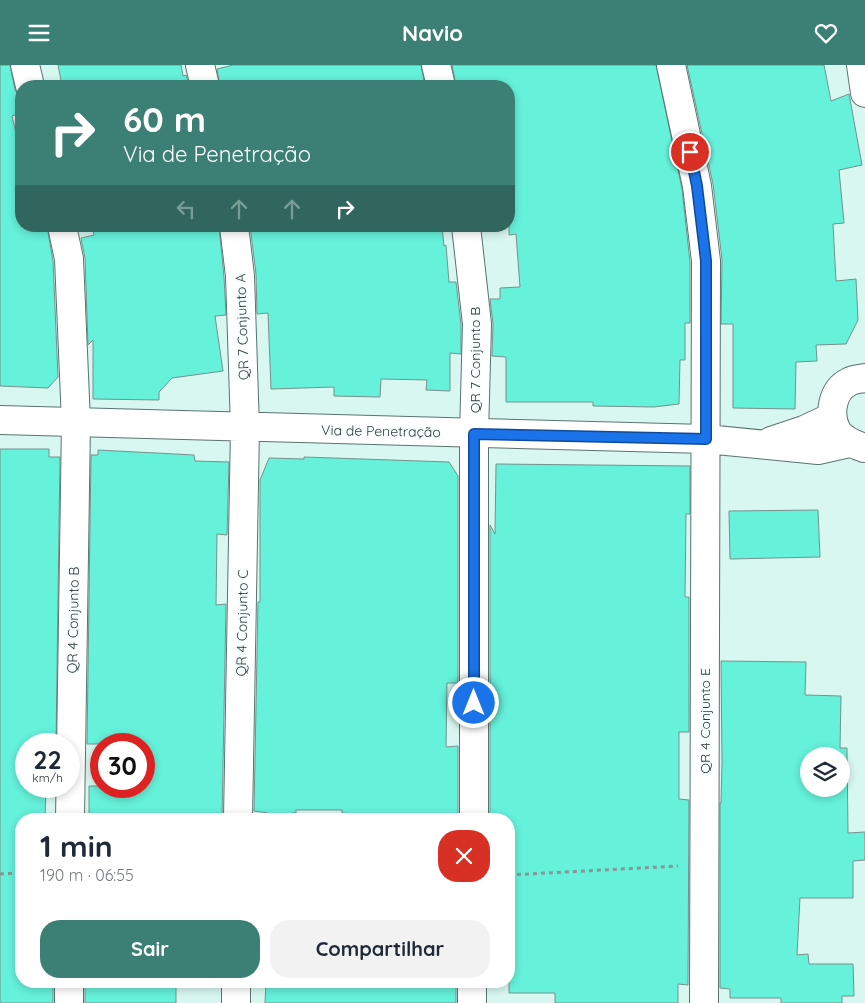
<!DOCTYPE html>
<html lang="pt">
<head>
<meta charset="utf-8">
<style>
	body { margin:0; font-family:Quicksand,sans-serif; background:#f2f2f3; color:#1f2937; height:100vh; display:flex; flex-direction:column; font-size:19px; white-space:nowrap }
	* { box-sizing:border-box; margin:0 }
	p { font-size:16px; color:#747a83 }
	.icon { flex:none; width:28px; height:28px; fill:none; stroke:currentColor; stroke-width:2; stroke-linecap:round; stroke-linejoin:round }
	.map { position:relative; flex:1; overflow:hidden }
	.side { position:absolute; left:15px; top:748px; width:500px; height:175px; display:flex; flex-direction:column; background:#fff; border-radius:20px; box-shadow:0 2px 8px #0003 }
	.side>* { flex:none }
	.banner { position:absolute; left:15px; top:15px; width:500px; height:152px; border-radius:20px; box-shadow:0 2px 8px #0003; background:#3c8075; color:#fff; overflow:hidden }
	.controls { position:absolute; left:800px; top:682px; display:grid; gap:10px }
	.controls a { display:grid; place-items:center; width:50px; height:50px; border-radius:50%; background:#fff; box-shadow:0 2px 8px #0003; font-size:25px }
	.speed { position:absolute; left:15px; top:668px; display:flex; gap:10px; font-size:25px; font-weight:700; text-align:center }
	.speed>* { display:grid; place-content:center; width:65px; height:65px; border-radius:50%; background:#fff; box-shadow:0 2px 8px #0003; line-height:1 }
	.speed small { font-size:12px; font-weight:400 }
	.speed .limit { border:8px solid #d22; background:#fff; color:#111 }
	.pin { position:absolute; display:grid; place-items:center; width:42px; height:42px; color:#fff; margin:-21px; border:2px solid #fff; border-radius:50%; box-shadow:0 1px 5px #0007 }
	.me { position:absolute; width:55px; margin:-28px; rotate:0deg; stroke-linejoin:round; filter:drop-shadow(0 0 4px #0008) }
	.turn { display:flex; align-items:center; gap:18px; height:105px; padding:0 25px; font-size:22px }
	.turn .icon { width:65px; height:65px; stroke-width:2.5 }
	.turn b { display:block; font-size:35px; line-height:42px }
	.lanes { display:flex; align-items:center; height:48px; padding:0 25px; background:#0003; justify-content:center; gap:25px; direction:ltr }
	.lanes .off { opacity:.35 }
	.round { display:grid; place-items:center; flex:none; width:52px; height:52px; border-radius:20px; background:#f2f2f3 }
	.headline { display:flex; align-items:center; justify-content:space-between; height:85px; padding:0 25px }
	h1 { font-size:30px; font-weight:700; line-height:38px }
	.action { display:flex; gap:10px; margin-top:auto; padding:10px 25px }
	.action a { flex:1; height:58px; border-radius:20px; background:#3c8075; color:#fff; font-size:20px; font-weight:700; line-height:58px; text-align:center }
	.action a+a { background:#f2f2f3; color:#1f2937 }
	header { display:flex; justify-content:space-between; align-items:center; height:65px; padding:0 25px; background:#3c8075; color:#fff; font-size:22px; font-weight:700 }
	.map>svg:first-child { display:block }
</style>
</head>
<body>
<header><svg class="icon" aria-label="menu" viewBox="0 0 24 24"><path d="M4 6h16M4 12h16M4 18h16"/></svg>Navio<svg class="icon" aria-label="heart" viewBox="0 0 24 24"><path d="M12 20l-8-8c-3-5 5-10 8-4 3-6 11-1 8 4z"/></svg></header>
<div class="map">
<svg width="865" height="938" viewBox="0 0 865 938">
	<rect width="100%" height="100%" fill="#d8f7f0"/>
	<path fill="#65f1da" stroke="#76928c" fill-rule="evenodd" d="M0,0H10L15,25L21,33V48L12,51L21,89V161H47L53,196L58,312L48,323L0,321Z
		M58,0H181L183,11L186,10L189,21H62Z
		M233,0H421L425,21H220L217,4Z
		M452,0H656L682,124L690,197V258H685V295H680L679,339L654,342L593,341V337H506V292L492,291L493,259L490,234H500V223L520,222L516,169L509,170V21H456Z
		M687,0H824L831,36L849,29L862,100L839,105L844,158L833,159L836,216L856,214L858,255L846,279L816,280L817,296L796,297L795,344L733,343V259H721L722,194L713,119Z
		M92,161H219L224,212L226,250L215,251L223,306L172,313L159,327V335L93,334V275L88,280L85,193L81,173L94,170Z
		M250,161H442L444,181L446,180L449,217H456L461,260V289L450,288V326L426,325L427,315L381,314L380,332L334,331V322L271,324L268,248L257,249L256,209Z
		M0,384H49V392H60L56,679H26V721H46L45,754H21V916H53V938H0Z
		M98,385L194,390L195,396L229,397L227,470L217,469L216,540L226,539L222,754H89V721H144V679H87L91,390H98Z
		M304,392L449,397L458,411V618H447L446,682L458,681V754H356V749L342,748V745H296V748H292V754H268V748L254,746L258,537H260V415L269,393L304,394Z
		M496,399L690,401V449H686L685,532H689V667H679V734L689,735L688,920L678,919V938H555V928H509V754H490V460L495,469Z
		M818,445L820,492L730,494L729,446Z
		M721,596L806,597L805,630L841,631L840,683H847L848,768L865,767V795L853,796V833H800L797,890L808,889L809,899H853L854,931H842V938H781V933H730V924L720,923V738H721L722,697ZM809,691H841V724H809Z
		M85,916H176V938H85Z
		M266,916H456V938H265Z"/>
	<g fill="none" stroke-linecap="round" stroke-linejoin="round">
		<defs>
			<path id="minor" d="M25,0L30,21
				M200,0L205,21
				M436,0L441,21
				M671,0L697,121L706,196L704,938
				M861,0L865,28
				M62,161L69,194L76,357L70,754
				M234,161L240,211L245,363L238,754
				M466,161L477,259L474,369V754
				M0,355L706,374L818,385L849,378
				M771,376L804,365L832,352
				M864,383C854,379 843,376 837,366C828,350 832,325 849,317C854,314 860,314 865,313
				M69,938V916
				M236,938V916
				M472,938V916"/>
		</defs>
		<use href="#minor" stroke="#58746e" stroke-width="30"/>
		<path stroke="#849995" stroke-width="3" stroke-dasharray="4 4" stroke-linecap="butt" d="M0,809L21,808
			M509,810L678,801"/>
		<use href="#minor" stroke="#fff" stroke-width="28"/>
	</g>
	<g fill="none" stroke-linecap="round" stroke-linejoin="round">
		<defs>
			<path id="route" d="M474,638V369L706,374V196L697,121L690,87"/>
		</defs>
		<use href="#route" stroke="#114b97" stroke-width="12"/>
		<use href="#route" stroke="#1a73e8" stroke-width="9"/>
	</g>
	<g text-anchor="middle" stroke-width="4.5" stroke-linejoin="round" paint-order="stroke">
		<g font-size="14" fill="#2f3b39" stroke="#f8fefd">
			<text transform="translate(242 262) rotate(-92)" y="5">QR 7 Conjunto A</text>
			<text transform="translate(475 295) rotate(-90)" y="5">QR 7 Conjunto B</text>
			<text transform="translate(381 366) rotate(1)" y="5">Via de Penetração</text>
			<text transform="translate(73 555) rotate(-89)" y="5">QR 4 Conjunto B</text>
			<text transform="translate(242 558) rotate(-89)" y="5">QR 4 Conjunto C</text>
			<text transform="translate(705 656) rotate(-90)" y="5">QR 4 Conjunto E</text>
		</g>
	</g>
</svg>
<div class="controls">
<a><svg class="icon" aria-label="layers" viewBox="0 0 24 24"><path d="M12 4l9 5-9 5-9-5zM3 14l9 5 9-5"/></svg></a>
</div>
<div class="speed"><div>22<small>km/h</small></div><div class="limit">30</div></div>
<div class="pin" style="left:690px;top:87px;background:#d93025"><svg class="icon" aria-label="arrive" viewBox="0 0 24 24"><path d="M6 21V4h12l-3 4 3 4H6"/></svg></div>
<svg class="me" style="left:474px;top:638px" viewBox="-20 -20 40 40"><circle r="17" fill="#1a73e8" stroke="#fff" stroke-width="3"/><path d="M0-11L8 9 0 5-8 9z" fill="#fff"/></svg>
<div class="banner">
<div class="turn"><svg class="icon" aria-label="right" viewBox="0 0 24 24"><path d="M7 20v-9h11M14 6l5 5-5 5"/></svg><div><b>60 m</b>Via de Penetração</div></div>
<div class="lanes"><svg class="icon off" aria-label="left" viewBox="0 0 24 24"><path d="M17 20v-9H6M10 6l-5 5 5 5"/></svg><svg class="icon off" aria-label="ahead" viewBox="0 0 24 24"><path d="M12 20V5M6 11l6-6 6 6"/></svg><svg class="icon off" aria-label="ahead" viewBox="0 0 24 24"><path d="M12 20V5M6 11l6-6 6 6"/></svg><svg class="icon" aria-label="right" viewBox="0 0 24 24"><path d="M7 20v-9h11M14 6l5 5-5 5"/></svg></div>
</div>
<section class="side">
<div class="headline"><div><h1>1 min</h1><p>190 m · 06:55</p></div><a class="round" style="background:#d93025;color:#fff"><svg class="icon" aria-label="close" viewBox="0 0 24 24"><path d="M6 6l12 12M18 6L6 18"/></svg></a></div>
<div class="action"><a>Sair</a><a>Compartilhar</a></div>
</section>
</div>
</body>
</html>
